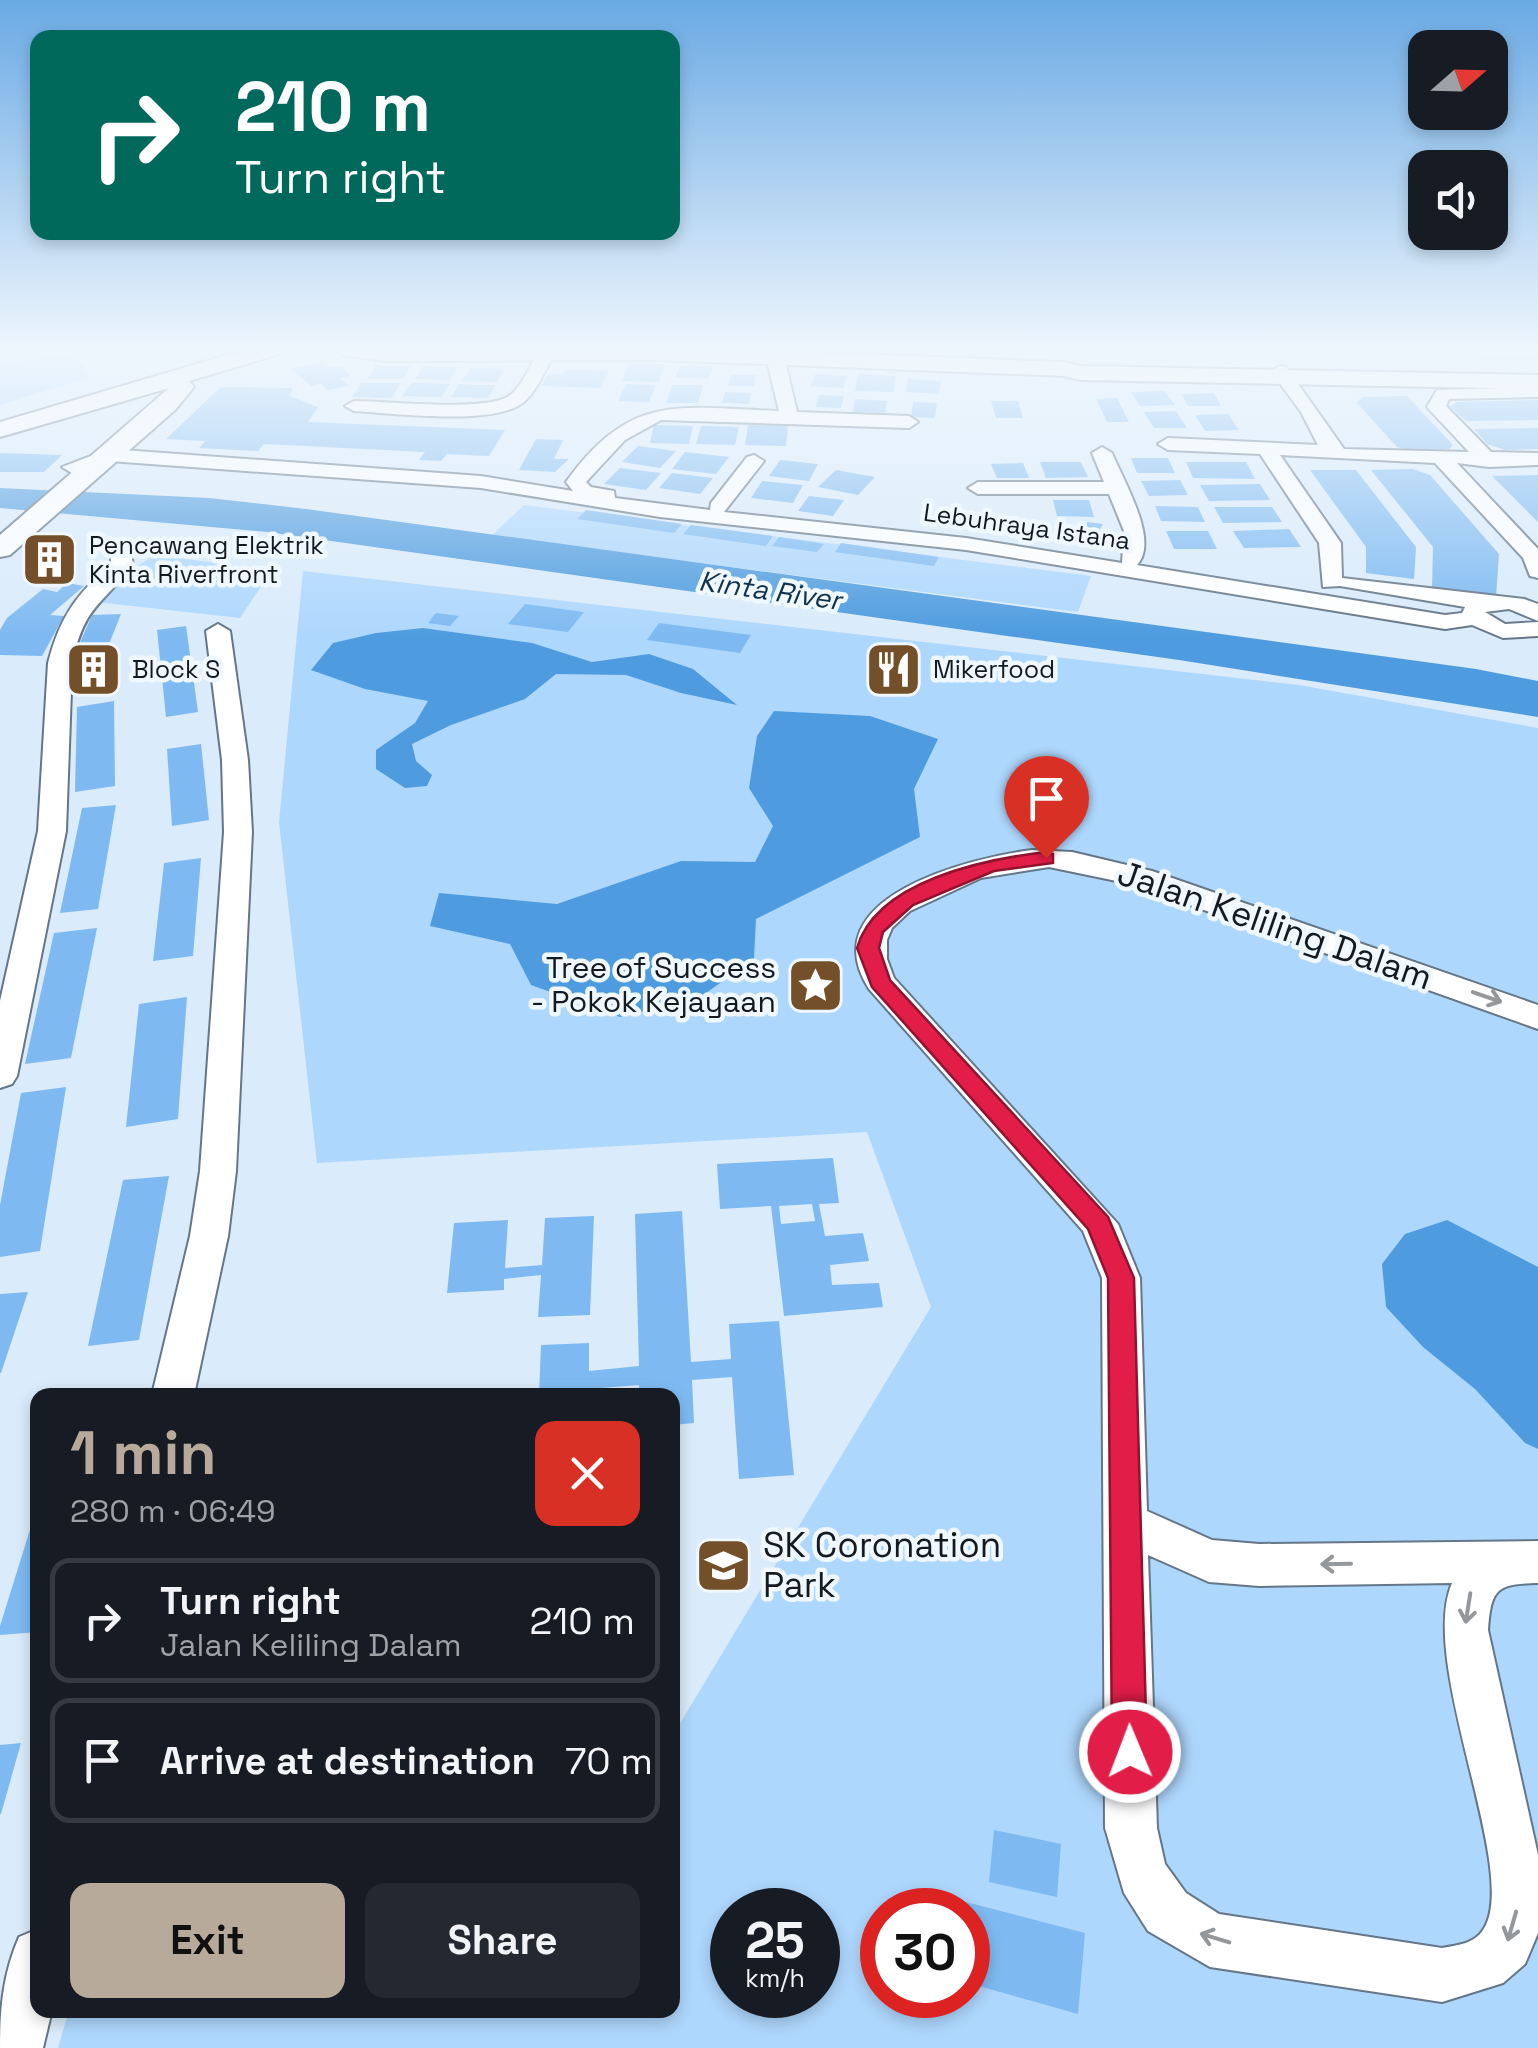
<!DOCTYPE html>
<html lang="en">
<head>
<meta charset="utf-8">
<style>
	body { margin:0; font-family:"Space Grotesk",sans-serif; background:#242831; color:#f1f3f6; height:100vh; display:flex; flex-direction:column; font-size:38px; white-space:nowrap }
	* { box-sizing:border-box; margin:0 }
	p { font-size:32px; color:#9ea1a6 }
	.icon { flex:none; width:55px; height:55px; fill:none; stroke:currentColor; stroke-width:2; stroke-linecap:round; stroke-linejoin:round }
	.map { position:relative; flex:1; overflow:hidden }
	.panel { position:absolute; left:30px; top:1388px; width:650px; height:630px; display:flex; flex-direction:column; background:#171b24; border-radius:20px; box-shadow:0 5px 15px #0003 }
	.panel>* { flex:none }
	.banner { position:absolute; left:30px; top:30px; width:650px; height:210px; border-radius:20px; box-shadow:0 5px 15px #0003; background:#00695c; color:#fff; overflow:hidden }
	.needle { width:65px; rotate:70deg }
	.buttons { position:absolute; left:1408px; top:30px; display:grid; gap:20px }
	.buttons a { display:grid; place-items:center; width:100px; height:100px; border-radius:20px; background:#171b24; box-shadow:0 5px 15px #0003; font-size:50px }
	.speed { position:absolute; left:710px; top:1888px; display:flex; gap:20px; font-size:50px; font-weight:700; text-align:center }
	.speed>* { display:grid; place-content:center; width:130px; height:130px; border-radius:50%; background:#171b24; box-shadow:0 5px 15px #0003; line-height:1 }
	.speed small { font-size:25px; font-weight:400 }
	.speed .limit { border:15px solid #d22; background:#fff; color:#111 }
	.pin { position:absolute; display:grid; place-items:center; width:85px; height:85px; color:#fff; margin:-102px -42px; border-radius:50% 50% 50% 0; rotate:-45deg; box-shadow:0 0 10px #0007 }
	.pin .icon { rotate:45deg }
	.me { position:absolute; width:110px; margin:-55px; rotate:359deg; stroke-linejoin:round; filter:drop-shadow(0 0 8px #0008) }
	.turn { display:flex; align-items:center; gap:35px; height:210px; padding:0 40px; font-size:45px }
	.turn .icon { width:130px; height:130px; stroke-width:2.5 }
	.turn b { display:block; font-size:70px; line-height:85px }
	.round { display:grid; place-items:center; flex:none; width:105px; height:105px; border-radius:20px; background:#242831 }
	.headline { display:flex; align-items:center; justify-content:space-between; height:170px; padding:0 40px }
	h1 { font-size:60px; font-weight:800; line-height:75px; color:#b8aa9a }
	.button { display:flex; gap:20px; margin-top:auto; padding:20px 40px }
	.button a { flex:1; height:115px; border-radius:20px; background:#b8aa9a; color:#111; font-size:40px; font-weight:800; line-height:115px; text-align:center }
	.button a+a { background:#242831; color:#f1f3f6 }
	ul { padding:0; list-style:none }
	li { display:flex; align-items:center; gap:30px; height:125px; margin:0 20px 15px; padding:0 20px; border:5px solid #363941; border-radius:20px }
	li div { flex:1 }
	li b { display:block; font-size:38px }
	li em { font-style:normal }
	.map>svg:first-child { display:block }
</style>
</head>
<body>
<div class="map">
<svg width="1538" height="2048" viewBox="0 0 1538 2048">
	<rect width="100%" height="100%" fill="#daebfb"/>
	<path fill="#aed7fd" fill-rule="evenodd" d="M1454,348H1538V360L1479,361Z
		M75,354L90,377L0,405V363Z
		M524,505L1091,576L1078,612L491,536Z
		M154,555L272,570L240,618L87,601Z
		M303,571L1299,685L1538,728V2048H58L69,2010H672L673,1735L931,1307L867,1132L317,1163L279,822ZM732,1910H818V1995H732ZM882,1910H968V1995H882Z"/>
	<path fill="#4e9cdf" d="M0,488L209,498L306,509L1476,669L1538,681V717L1179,660L267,532L0,508Z
		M423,628L532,643L592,662L649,654L693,669L737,705L681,693L626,675L556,674L525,699L451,725L412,744L416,761L432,775L427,786L405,788L376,769V750L415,723L428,701L365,689L311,670L333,643L376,633Z
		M774,711L870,716L938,739L914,789L920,837L756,919L754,959L699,998L620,1017L531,985L510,944L430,926L439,893L557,904L681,861L755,862L773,826L749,788L757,736Z
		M1447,1220L1538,1267V1449L1525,1443L1475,1389L1423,1347L1386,1307L1382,1264L1405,1234Z"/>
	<path fill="#7ebaf1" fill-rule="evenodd" d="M963,348H1079L1082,353L966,355Z
		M324,363L330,368L340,366L351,376L340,378L349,386L327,390L321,384L312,386L290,369Z
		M629,363L665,364L659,382L622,381Z
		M376,365L394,366H411L403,379H367Z
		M681,365L713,367L708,379L675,377Z
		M423,366L441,367H458L450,380L415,379Z
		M470,368H486L504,369L497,382L462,381Z
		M565,369L609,371L600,388L541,386L548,374H562Z
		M815,374L848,376L843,388L810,386Z
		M858,374L896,376L894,392L855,391Z
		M731,375H756L754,386H728Z
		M908,379L941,381L939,394L906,392Z
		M362,383H401L392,398L352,397Z
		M411,383H430L450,384L441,397L402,396Z
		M459,384L476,385H496L488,398L451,397Z
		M626,384L656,385L649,402L618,401Z
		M672,385H703L698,403H666Z
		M221,387L293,388L289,396L318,407L308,422L505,430L489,456L447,454L441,461L419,460L425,452L264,444L258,451L199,448L205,441L166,439Z
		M1165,391L1175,405L1140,406L1131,392Z
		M725,392L751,393L749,404L722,403Z
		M1214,393L1221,406H1188L1181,394Z
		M819,395L844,396L841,408L816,407Z
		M1407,396L1453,445L1449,449L1410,451L1397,447L1356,402L1363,397Z
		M1117,398L1129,422H1107L1096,399Z
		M855,399L887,401L885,413L853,412Z
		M1538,400V420L1466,421L1450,407L1456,402Z
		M991,401H1018L1023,418H996Z
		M913,402L937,403L935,418L911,417Z
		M1176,411L1187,428H1154L1144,412Z
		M1228,414L1239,430L1205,431L1195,415Z
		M654,425L693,426L689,444L650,443Z
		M748,425L788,426L786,446L745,445Z
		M701,426L739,427L735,445L696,444Z
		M1538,428V449L1505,450L1487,444L1474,429Z
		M536,439L563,440L554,459H569L555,472L519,470Z
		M638,446L676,451L660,468L622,462Z
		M685,452L729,457L716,474L672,469Z
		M0,453L62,455L44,472H0Z
		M1131,458H1168L1175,473H1137Z
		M780,460L818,464L809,481L769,476Z
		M1040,462H1081L1088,477L1046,478Z
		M1186,462H1246L1255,479L1193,478Z
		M1023,463L1029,478H997L991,464Z
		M620,468L661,473L646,490L604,484Z
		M1413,469L1430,475L1499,554L1496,597L1432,589L1433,547L1371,470Z
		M836,470L875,477L858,495L818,487Z
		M1310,470H1356L1416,547L1414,579L1366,573V547Z
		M672,473L713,478L700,494L659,488Z
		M1538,475V522L1492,476Z
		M1180,480L1188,495L1149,496L1141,481Z
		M762,481L803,485L793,503L751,498Z
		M1260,484L1270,500L1209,501L1200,485Z
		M809,496L844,500L833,516L798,511Z
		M1053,500H1089L1094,517L1057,516Z
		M1155,506L1198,507L1205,522L1161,521Z
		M1214,507H1272L1282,522L1223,523Z
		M586,510L682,524L674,533L577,519Z
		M1087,522L1103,524L1092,544L1076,541Z
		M691,525L773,536L766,546L683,534Z
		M1289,529L1301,547L1244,548L1233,531Z
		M1166,531H1208L1217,549H1174Z
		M779,537L824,544L817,552L772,546Z
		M841,543L939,557L934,566L835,552Z
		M43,553L68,555L58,564L33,562Z
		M67,583L84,586L50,615L64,616L42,656L0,655V630L7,618L43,589L57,592Z
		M525,604L584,612L568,632L508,624Z
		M436,613L459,616L450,626L428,623Z
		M121,614L107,649L110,686L78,691L76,652L92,615Z
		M659,623L751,635L740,653L647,640Z
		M186,626L198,712L166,717L157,630Z
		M114,701L115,786L75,792L77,707Z
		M201,744L209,820L172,826L167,749Z
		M116,805L98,909L60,913L82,808Z
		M201,858L193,956L153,961L164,863Z
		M97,928L71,1058L25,1064L54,933Z
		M187,997L178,1119L126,1127L139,1004Z
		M66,1087L40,1251L0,1257V1205L21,1093Z
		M833,1158L839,1203L819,1204L825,1236L863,1233L869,1261L830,1265L832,1285L879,1283L883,1307L784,1316L771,1206L720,1209L717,1164ZM812,1204L815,1221L781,1224L779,1206Z
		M169,1176L139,1340L88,1346L123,1180Z
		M682,1211L691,1362L731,1359L729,1324L779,1321L794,1475L739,1479L732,1377L692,1380L694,1423L672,1425V1395H639V1385L588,1389V1395H539L541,1345L589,1343V1371L639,1366L635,1214Z
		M594,1216L590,1315L538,1317L541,1275L504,1279V1290L447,1293L454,1223L508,1220L505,1268L542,1265L545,1218Z
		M28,1292L1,1373H0V1294Z
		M38,1504V1632L0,1635V1626Z
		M21,1743L1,1814H0V1745Z
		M994,1830L1061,1844L1057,1897L989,1882Z
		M931,1893L1085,1933L1078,2014L968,1983V1910H928Z"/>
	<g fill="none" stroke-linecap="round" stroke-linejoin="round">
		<defs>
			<path id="minor" d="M539,350L554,354C545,370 538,389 525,401C497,427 392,413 354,411L345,406L354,401C386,401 486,412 509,396C523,386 530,365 539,350Z
				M775,352L784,357L797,412L909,416L918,422L909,428L661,420L625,440L586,482L591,487L614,491L615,498L710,510L711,503L747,457L754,455L764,461L724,512L966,538L1122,563L1124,531L1109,494H978L968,488L978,482H1104L1092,453L1102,447L1112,453C1123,480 1160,541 1137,565L1445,615L1462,613L1465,607L1340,586L1323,587L1319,543L1260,454L1168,450L1158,444L1168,438L1318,445L1301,412L1271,371L1280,366L1286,367L1344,449L1469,452L1427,407L1437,390L1538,387V397L1449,399L1446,406L1491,452L1538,453V465L1489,467L1457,463L1538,549V578L1530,576L1523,558L1435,463L1280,455L1341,543L1342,578L1524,599L1538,604V621L1509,609L1485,612L1505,624L1538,622V636L1503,638L1472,625L1445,629L966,550L660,517L481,488L110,461L72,473L62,467L109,449L481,476L573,491L566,482C632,391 679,408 779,411L766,357Z
				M116,541L130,547L133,565C100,607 85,605 72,663L66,831L17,1076L12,1084L0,1088V1001L38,831L48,663C60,616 76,596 111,563V554L105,547Z
				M218,624L230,631L248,760L252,832L236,1171L228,1236L194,1395H152L190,1236L200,1171L224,832L222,760L206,631Z
				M1032,850L1072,852L1152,871L1538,1005V1029L1131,884L1049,867L981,878L910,911L892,928L887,940V959L894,978L1118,1224L1140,1278L1147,1511L1212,1540L1259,1544L1538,1541V1583C1497,1584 1491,1588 1488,1630L1538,1855V1933L1525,1964L1503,1983L1442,2002L1210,1967L1148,1931L1124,1893L1105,1828L1102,1278L1083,1231L869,989C810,897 970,858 1032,850ZM1148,1555L1209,1582L1259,1586L1452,1583C1417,1664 1522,1874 1483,1930C1474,1944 1457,1945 1442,1948L1219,1914L1186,1893L1165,1864L1157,1828Z
				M38,1929V2010H52L43,2048H0C0,2008 3,1974 19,1937Z"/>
			<path id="major" d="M251,348H286L283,353L189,381L194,387L175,410L10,555L0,557V535L169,388L0,437V422Z
				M332,348H705L1064,362L1081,366L1538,375V389L1081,380L1064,376L658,360L385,361L343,355Z"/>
		</defs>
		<use href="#minor" stroke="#647687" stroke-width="4"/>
		<use href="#major" stroke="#647687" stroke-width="4"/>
		<use href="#minor" fill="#fff" fill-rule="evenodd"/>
		<use href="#major" fill="#fff" fill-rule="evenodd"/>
	</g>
	<defs><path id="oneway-shaft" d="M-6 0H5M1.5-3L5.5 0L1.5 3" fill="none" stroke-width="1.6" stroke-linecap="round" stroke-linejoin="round" transform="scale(2.5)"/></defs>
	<g stroke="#95989b">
		<use href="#oneway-shaft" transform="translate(1487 997) rotate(19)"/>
		<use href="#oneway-shaft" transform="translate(1336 1564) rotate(179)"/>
		<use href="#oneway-shaft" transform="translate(1468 1608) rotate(99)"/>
		<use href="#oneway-shaft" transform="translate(1512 1926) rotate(106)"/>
		<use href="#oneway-shaft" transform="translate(1215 1938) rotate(-163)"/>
	</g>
	<linearGradient id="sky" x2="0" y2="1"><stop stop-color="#6aaae4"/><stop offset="0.55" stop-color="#eef6fd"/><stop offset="1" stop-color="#eef6fd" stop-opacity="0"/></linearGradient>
	<rect width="1538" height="635" fill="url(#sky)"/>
	<path fill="#e11d48" stroke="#92132f" stroke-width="2.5" d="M1046,852L1053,854V863L994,871L913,905L883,932L879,948L890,980L1108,1217L1134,1278L1147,1752L1142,1764L1130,1769L1118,1764L1112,1752L1108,1278L1088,1229L872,987L857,948C876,881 985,859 1046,852Z"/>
	<defs>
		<symbol id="building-square" viewBox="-11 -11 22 22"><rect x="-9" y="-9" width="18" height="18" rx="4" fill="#735029" stroke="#eff7ff"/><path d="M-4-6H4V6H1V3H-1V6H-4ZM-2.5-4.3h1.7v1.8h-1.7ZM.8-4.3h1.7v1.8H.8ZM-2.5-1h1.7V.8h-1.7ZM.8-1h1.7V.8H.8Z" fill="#fff"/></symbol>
		<symbol id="restaurant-square" viewBox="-11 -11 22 22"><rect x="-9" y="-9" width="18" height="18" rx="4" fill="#735029" stroke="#eff7ff"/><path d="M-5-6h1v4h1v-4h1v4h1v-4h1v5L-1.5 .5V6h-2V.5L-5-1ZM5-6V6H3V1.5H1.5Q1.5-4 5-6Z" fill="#fff"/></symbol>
		<symbol id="sight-square" viewBox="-11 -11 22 22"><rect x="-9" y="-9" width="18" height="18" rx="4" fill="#735029" stroke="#eff7ff"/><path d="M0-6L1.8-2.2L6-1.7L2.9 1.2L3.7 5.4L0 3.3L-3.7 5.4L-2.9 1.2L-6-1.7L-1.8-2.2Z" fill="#fff"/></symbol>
		<symbol id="school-square" viewBox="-11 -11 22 22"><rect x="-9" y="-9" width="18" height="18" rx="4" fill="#735029" stroke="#eff7ff"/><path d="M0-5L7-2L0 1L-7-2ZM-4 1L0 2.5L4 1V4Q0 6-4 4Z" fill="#fff"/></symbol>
	</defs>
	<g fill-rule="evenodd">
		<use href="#building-square" x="18" y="528" width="63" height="63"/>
		<use href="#building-square" x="62" y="638" width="63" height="63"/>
		<use href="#restaurant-square" x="862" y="638" width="63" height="63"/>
		<use href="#sight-square" x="784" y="954" width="63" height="63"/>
		<use href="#school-square" x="692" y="1534" width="63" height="63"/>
	</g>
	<g text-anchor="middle" stroke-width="9" stroke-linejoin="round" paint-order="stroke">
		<g font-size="25" fill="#131a21" stroke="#eff7ff">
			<text transform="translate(1027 526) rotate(8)" y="9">Lebuhraya Istana</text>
		</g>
		<g font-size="25" fill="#131a21" stroke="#eff7ff" text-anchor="start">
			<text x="89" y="554">Pencawang Elektrik<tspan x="89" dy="29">Kinta Riverfront</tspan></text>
			<text x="132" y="678">Block S</text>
			<text x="933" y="678">Mikerfood</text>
		</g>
		<g font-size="28" font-style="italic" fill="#11324d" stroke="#eff7ff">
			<text transform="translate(770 590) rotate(8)" y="10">Kinta River</text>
		</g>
		<g font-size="30" fill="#131a21" stroke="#eff7ff" text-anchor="end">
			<text x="776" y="978">Tree of Success<tspan x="776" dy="34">- Pokok Kejayaan</tspan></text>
		</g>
		<g font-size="35" fill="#131a21" stroke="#eff7ff">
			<text transform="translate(1275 925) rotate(19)" y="12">Jalan Keliling Dalam</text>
		</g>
		<g font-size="35" fill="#131a21" stroke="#eff7ff" text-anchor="start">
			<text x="763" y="1557">SK Coronation<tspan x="763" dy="40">Park</tspan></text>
		</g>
	</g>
</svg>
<div class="buttons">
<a><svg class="needle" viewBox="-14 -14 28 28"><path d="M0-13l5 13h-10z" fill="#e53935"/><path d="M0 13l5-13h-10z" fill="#9ea1a6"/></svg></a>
<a><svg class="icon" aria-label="sound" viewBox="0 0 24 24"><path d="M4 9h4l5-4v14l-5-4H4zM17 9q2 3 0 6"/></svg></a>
</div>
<div class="speed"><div>25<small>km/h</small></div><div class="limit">30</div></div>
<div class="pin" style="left:1046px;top:858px;background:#d93025"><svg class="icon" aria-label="arrive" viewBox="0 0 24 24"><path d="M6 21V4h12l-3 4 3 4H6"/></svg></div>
<svg class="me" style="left:1130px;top:1752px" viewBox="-20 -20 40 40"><circle r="17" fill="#e11d48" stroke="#fff" stroke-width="3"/><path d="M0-11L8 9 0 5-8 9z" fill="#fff"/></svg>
<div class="banner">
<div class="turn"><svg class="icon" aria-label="right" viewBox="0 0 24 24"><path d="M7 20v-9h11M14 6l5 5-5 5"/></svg><div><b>210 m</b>Turn right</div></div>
</div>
<section class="panel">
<div class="headline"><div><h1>1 min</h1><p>280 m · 06:49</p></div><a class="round" style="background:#d93025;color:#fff"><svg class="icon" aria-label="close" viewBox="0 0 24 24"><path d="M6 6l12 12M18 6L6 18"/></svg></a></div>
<ul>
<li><svg class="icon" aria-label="right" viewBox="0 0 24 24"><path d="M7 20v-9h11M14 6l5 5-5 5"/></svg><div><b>Turn right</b><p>Jalan Keliling Dalam</p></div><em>210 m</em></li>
<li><svg class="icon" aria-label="arrive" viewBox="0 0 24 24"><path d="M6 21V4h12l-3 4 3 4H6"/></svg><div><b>Arrive at destination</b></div><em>70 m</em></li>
</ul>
<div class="button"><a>Exit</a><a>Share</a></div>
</section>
</div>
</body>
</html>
